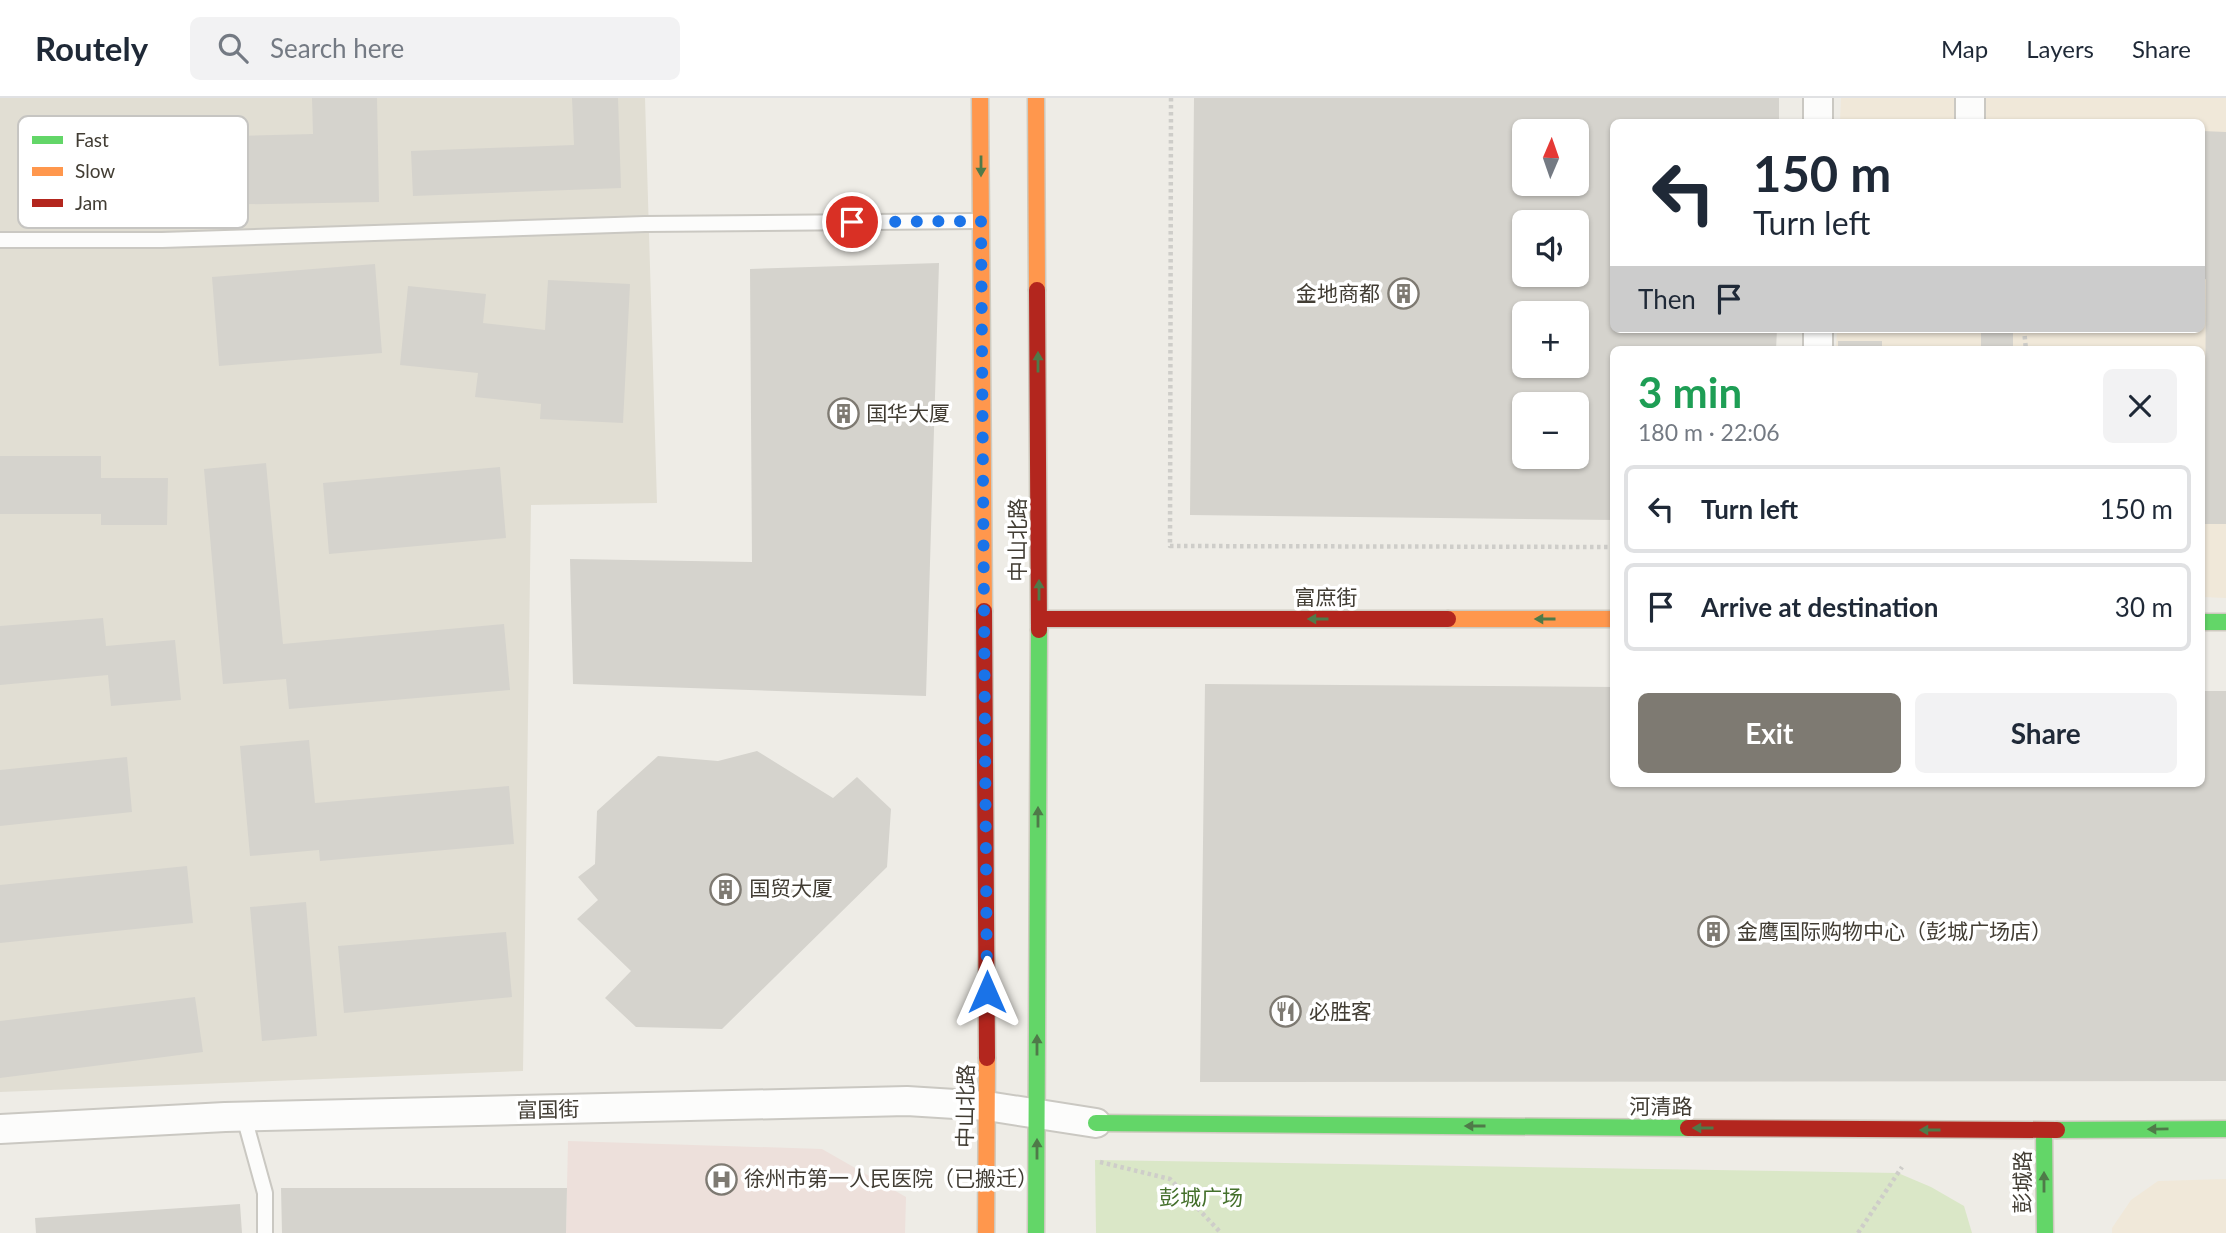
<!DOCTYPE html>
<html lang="en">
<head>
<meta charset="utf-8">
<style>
	body { margin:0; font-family:Lato,"Noto Sans SC",sans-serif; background:#f2f2f3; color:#1f2937; height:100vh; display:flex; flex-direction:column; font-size:26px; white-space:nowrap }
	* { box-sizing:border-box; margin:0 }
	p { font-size:23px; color:#747a83 }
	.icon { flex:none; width:38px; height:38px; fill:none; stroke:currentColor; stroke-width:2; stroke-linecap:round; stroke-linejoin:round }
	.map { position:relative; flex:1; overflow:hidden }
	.drawer { position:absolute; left:1610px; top:248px; width:595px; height:441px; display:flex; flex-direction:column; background:#fff; border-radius:10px; box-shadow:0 2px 5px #0004 }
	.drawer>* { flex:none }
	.hud { position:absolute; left:1610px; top:21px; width:595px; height:214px; border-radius:10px; box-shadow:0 2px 5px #0004; background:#fff; color:#1f2937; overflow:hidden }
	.needle { width:46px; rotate:2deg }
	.controls { position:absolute; left:1512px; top:21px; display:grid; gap:14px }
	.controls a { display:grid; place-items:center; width:77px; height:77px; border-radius:10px; background:#fff; box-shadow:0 2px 5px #0004; font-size:35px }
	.pin { position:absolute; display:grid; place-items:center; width:60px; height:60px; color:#fff; margin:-30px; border:4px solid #fff; border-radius:50%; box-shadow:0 2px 7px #0007 }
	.me { position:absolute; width:77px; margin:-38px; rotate:0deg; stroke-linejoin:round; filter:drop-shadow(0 0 5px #0008) }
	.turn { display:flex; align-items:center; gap:24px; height:147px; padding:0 28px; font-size:32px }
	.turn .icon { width:91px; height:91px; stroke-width:2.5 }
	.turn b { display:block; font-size:49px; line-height:60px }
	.then { display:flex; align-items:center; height:66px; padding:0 28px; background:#0003; gap:14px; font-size:26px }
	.round { display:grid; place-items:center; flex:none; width:74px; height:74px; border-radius:10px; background:#f2f2f3 }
	.headline { display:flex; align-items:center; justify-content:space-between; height:119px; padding:0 28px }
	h1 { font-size:42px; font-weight:700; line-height:52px; color:#1e9e55 }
	.action { display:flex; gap:14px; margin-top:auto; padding:14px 28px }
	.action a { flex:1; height:80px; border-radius:10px; background:#7e7a72; color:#fff; font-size:28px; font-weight:700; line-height:80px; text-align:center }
	.action a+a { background:#f2f2f3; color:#1f2937 }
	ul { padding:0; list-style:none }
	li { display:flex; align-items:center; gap:21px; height:88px; margin:0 14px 10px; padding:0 14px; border:4px solid #e0e1e3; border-radius:10px }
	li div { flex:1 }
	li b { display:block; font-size:26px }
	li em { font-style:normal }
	header { display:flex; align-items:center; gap:42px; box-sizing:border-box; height:98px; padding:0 35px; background:#fff; border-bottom:2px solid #e0e1e3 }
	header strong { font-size:33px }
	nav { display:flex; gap:38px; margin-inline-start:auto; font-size:24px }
	.search { width:490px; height:63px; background:#f2f2f3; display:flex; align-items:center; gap:18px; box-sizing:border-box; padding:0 24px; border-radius:10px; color:#747a83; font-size:26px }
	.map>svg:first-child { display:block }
</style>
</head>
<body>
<header>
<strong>Routely</strong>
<div class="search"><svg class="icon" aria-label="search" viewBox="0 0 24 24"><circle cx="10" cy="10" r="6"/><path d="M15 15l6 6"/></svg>Search here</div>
<nav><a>Map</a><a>Layers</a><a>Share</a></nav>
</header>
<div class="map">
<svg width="2226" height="1135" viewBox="0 0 2226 1135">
	<rect width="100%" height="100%" fill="#eeece6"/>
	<path fill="#e1ded3" d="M0,0H645L657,405L531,407L523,973L0,994Z"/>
	<path fill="#f0e8d9" d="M1841,0H2226V500L2202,499V252H1836L1837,231H2202V24H1840Z
		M2226,1081V1135H2112V1130L2131,1102L2158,1083Z"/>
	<path fill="#ede0db" d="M568,1043L822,1051L906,1099L905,1135H566Z"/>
	<path fill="#dae7c7" d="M1095,1062L1898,1075L1931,1089L1964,1108L1972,1135H1096Z"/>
	<path fill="#d5d3cd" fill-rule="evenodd" d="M312,0H377L379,104L203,107L201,39L313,36Z
		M572,0H618L621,90L413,98L411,53L574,47Z
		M1194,0H1779V24H1614V231H1777L1776,252H1614V422L1190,417ZM1524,33H1577V86H1524ZM1524,124H1577V177H1524ZM1524,215H1577V268H1524ZM1524,306H1577V359H1524Z
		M2202,33L2226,34V426H2202V329H2205L2206,181L2202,182Z
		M939,165L926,598L573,586L570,461L752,464L750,171Z
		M375,166L382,255L219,268L212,179Z
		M548,182L630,186L623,325L540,321L541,306L475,299L478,275L400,267L408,188L486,196L483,225L545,232Z
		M1981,231H2013V252H1981Z
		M1838,243H1882V252H1838Z
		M0,358H101V380H168L167,427H101V416H0Z
		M266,365L283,546L504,526L510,592L289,611L286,581L223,586L204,371Z
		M500,369L506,440L329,456L323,385Z
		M103,520L106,548L175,542L181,602L111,608L108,577L0,587V528Z
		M1205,586L1614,589V686H2202V593H2226V983L1200,984Z
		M309,642L315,705L509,688L514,746L320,763L319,752L250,758L240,648Z
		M757,653L833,700L857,679L891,711L887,769L722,931L636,929L605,900L631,873L577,821L598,802L578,779L595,766L597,713L658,658L718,663Z
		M127,659L132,714L0,728V672Z
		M187,768L193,825L0,845V787Z
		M306,804L317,938L262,943L250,809Z
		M506,834L512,899L344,915L338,848Z
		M195,899L203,954L0,980V923Z
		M281,1090H567L566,1135H282Z
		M240,1106L242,1135H36L35,1120Z"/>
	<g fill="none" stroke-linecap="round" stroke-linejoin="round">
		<defs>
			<path id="lane" d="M0,142H162L645,126L978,123
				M244,1019L265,1095V1135"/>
			<path id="street" d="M1818,0V24
				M1970,24V0
				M1818,231V252
				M0,1031L225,1019L907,1003L987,1008L1096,1025"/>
			<path id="fast" d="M2202,524H2226
				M1096,1025L1688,1030
				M2057,1032L2226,1031
				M2044,1033L2045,1135
				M1036,1135L1039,532"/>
			<path id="slow" d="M980,0L984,513
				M1036,0L1037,192
				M1448,521H1614
				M986,1135L987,960"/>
			<path id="jam" d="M1037,192L1039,532
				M984,513L987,960
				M1039,521H1448
				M1688,1030L2057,1032"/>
		</defs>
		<use href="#lane" stroke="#cac8c2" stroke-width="18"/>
		<use href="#street" stroke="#cac8c2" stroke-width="32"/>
		<use href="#fast" stroke="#cecabf" stroke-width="19"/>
		<use href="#slow" stroke="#cecabf" stroke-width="19"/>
		<use href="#jam" stroke="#cecabf" stroke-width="19"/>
		<path stroke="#cecdc9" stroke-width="4.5" stroke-dasharray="3.5 3.5" stroke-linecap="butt" d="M1171,0L1170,448L1614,449
			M2024,231L2026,252
			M1100,1064L1170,1081L1221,1135
			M1858,1135L1902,1069"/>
		<use href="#lane" stroke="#fcfcfb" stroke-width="14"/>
		<use href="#street" stroke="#fcfcfb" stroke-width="28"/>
		<use href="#fast" stroke="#63d668" stroke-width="16"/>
		<use href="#slow" stroke="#ff974d" stroke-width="16"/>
		<use href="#jam" stroke="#b3261e" stroke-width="16"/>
	</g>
	<defs><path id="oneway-solid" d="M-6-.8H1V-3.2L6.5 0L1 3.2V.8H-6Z" transform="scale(1.75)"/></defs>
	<g fill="#4f7a49">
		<use href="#oneway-solid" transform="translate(981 68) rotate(90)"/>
		<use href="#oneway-solid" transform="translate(1038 264) rotate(-90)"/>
		<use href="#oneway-solid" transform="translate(1039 492) rotate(-90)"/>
		<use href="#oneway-solid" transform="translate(1318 521) rotate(180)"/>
		<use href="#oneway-solid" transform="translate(1545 521) rotate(180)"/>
		<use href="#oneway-solid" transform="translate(1038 719) rotate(-90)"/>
		<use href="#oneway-solid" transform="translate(1037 947) rotate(-90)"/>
		<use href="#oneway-solid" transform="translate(1475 1028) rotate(-180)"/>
		<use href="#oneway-solid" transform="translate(1703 1030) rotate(-180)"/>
		<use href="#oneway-solid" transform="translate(2158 1031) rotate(179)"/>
		<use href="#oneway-solid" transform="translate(1930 1032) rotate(-180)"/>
		<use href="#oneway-solid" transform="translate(1037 1051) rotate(-90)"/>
		<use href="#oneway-solid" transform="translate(2044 1084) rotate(-90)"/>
	</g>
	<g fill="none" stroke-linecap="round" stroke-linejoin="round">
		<path stroke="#1a73e8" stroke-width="12" stroke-dasharray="0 21.6" d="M852,124L981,123L987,894"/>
	</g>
	<defs>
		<symbol id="building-ring" viewBox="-11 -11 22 22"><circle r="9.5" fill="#fff" stroke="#7e7a72" stroke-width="1.5"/><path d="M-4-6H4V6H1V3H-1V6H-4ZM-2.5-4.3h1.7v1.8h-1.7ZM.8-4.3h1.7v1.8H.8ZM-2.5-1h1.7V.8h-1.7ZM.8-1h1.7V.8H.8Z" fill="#7e7a72"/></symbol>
		<symbol id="restaurant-ring" viewBox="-11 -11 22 22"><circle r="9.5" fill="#fff" stroke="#7e7a72" stroke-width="1.5"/><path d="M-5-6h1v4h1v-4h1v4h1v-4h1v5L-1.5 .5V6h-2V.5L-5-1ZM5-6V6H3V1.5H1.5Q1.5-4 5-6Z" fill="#7e7a72"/></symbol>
		<symbol id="hospital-ring" viewBox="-11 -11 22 22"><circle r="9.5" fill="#fff" stroke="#7e7a72" stroke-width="1.5"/><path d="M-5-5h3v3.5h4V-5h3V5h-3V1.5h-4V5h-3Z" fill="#7e7a72"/></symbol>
	</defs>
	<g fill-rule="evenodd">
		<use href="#building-ring" x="1386" y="178" width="35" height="35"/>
		<use href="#building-ring" x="826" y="298" width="35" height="35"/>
		<use href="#building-ring" x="708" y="774" width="35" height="35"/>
		<use href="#building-ring" x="1696" y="816" width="35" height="35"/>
		<use href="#restaurant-ring" x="1268" y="896" width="35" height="35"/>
		<use href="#hospital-ring" x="704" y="1064" width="35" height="35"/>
	</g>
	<g text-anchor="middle" stroke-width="7" stroke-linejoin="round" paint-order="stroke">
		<g font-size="21" fill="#423d34" stroke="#fff" text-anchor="start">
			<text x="1380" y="203" text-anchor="end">金地商都</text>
			<text x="866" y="323">国华大厦</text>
			<text x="749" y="798">国贸大厦</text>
			<text x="1737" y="841">金鹰国际购物中心（彭城广场店）</text>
			<text x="1309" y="921">必胜客</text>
			<text x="744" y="1088">徐州市第一人民医院（已搬迁）</text>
		</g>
		<g font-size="21" fill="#423d34" stroke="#fff">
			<text transform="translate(1018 442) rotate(-90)" y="7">中山北路</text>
			<text x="1326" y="507">富庶街</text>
			<text transform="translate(966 1008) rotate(-89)" y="7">中山北路</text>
			<text x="1661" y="1016">河清路</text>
			<text transform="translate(548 1012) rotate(-1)" y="7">富国街</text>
			<text transform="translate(2023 1084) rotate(-90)" y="7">彭城路</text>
		</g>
		<g font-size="21" fill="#44702b" stroke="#fff">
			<text x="1201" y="1107">彭城广场</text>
		</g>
	</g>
	<rect x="18" y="18" width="230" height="112" rx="10" fill="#fff" stroke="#c6c5c2" stroke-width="2"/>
	<rect x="32" y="38" width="31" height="8" fill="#63d668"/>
	<rect x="32" y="69" width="31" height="9" fill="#ff974d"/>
	<rect x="32" y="101" width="31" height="8" fill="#b3261e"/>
	<g font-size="19" fill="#423d34">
		<text x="75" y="49">Fast</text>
		<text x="75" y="80">Slow</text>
		<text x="75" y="112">Jam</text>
	</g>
</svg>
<div class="controls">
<a><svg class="needle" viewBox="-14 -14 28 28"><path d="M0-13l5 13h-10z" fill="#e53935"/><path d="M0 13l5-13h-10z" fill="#747a83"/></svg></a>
<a><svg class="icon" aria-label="sound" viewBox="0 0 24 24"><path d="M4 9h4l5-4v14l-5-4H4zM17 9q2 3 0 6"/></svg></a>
<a>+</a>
<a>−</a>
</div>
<div class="pin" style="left:852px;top:124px;background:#d93025"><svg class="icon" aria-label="arrive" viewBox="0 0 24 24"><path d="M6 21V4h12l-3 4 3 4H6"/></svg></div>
<svg class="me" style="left:987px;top:894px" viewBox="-20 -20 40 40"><path d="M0-17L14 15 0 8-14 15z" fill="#1a73e8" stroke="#fff" stroke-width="4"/></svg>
<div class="hud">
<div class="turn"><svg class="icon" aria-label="left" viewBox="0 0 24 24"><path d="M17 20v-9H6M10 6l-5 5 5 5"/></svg><div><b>150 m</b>Turn left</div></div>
<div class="then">Then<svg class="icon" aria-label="arrive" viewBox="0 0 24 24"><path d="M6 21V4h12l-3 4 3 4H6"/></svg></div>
</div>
<section class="drawer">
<div class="headline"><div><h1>3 min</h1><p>180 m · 22:06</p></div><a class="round"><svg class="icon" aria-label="close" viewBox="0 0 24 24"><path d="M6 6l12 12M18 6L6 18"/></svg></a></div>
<ul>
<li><svg class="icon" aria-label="left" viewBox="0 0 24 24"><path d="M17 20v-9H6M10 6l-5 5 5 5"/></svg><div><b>Turn left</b></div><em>150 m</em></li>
<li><svg class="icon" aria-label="arrive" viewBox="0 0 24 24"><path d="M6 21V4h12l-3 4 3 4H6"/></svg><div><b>Arrive at destination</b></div><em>30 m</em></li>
</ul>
<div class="action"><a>Exit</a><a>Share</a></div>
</section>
</div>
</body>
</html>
